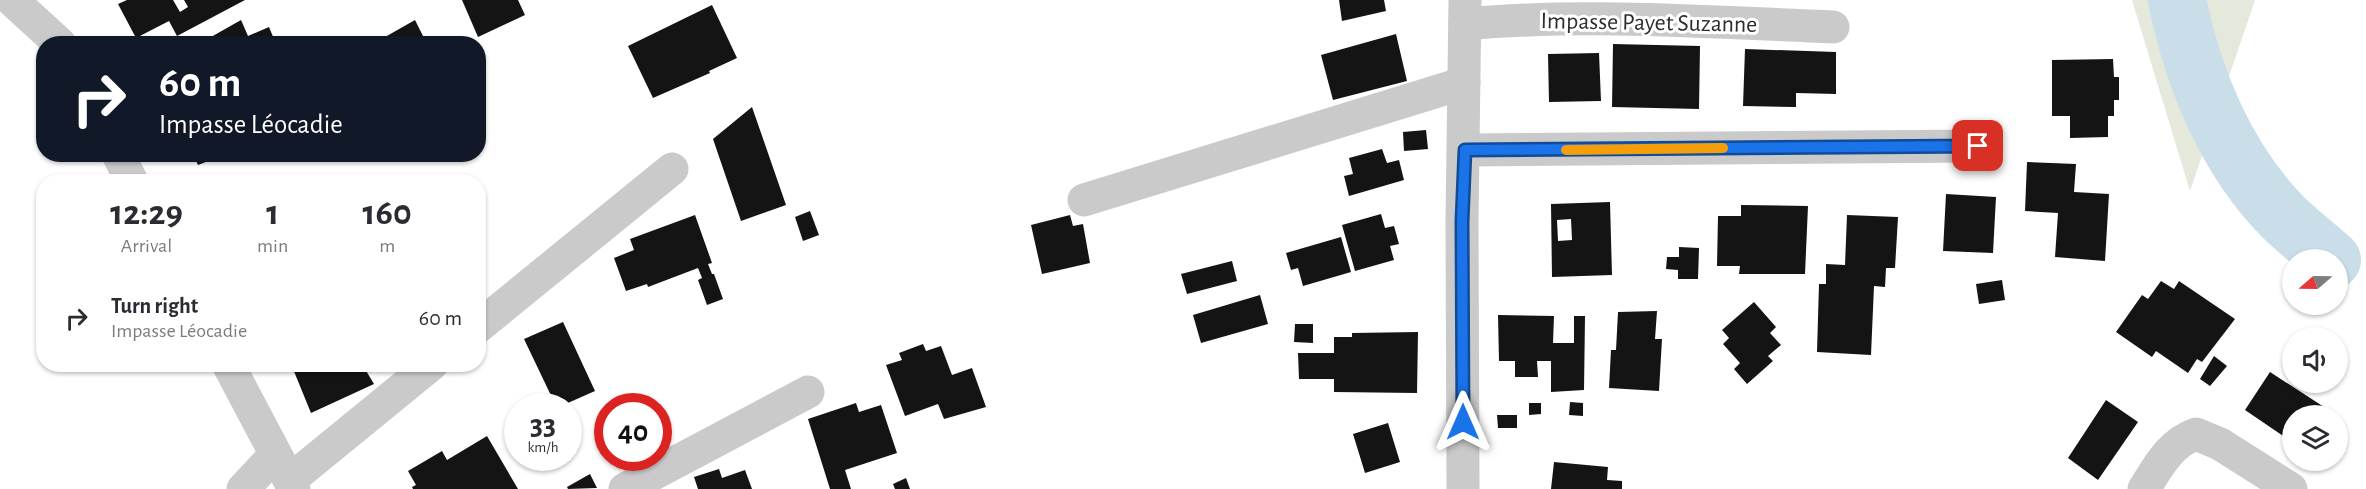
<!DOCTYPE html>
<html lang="en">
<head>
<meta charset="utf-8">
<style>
	body { margin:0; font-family:"Alegreya Sans",sans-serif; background:#f2f2f3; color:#2b2b33; height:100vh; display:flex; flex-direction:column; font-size:22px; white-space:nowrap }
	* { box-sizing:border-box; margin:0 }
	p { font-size:20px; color:#7c7c81 }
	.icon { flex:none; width:33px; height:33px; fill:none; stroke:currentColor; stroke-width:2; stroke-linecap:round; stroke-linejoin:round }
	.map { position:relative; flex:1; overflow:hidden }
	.side { position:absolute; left:36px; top:174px; width:450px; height:198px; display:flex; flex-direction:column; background:#fff; border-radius:24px; box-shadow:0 2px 4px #0004 }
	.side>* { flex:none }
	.banner { position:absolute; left:36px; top:36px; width:450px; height:126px; border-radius:24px; box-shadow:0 2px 4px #0004; background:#111827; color:#fff; overflow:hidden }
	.needle { width:39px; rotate:250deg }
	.fabs { position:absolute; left:2282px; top:249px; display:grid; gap:12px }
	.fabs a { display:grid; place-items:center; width:66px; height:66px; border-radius:50%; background:#fff; box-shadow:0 2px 4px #0004; font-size:30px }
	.speed { position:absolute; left:504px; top:393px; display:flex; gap:12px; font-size:30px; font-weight:700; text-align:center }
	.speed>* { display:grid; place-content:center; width:78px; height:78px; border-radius:50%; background:#fff; box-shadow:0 2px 4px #0004; line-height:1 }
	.speed small { font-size:15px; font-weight:400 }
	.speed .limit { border:9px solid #d22; background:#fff; color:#111 }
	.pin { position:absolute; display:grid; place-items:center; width:51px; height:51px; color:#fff; margin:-26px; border-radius:12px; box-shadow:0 3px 9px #0006 }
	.me { position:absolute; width:66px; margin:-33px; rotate:0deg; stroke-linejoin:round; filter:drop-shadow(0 0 4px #0008) }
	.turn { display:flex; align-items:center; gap:21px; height:126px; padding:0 24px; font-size:27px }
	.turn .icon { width:78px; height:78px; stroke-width:2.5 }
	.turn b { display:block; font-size:42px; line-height:51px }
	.eta { display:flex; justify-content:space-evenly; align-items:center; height:102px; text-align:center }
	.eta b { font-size:36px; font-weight:700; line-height:42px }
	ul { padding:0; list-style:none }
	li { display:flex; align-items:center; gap:18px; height:84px; padding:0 24px }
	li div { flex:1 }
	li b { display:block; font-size:22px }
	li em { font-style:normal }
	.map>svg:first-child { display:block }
</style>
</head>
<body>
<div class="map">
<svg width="2366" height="489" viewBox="0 0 2366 489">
	<rect width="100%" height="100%" fill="#fff"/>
	<path fill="#e4e9dc" d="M2132,0H2255L2190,191Z"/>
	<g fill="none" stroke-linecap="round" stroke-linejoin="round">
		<path stroke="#c9dee8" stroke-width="58" d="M2177,0C2193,79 2226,159 2283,217C2298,232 2316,245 2332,260"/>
	</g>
	<path fill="#141414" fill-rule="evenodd" d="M127,0H173L180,12L188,7L184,0H245L177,36L169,21L136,38L118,4Z
		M462,0H518L525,15L478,37Z
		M1339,0H1384L1386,11L1342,21Z
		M712,5L737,58L709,71L710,73L653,98L628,46Z
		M241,20L248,36L269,27L276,44H214L211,37Z
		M415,20L427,44H380L378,41Z
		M1396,34L1407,81L1333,100L1321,55Z
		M1613,44L1700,46L1699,109L1612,107Z
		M1745,49L1836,52V94L1796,93V107L1743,106Z
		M1599,53L1601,101L1549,102L1548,54Z
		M2113,59L2114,77H2119V100H2114V116H2108V137L2070,138V116H2052V60Z
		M752,107L786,205L741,221L713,139Z
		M1426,130L1428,149L1404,151L1403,132Z
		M1382,149L1387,163L1399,160L1404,180L1349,196L1344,176L1353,174L1349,158Z
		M193,154H224V155L198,165Z
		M2027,162L2076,164L2074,192L2109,194L2105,261L2055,257L2058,213L2025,211Z
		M1946,194L1996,197L1993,253L1943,251Z
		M1610,202L1612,275L1552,277L1551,204ZM1571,219L1572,240L1558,241L1557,220Z
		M1741,205L1808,206L1805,274H1739L1740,266H1717L1718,216H1741Z
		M810,211L819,235L803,241L795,217Z
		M1381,214L1385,228L1394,226L1399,244L1390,246L1394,260L1355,271L1342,225Z
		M695,215L712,263L708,264L712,274H714L723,299L707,305L698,280L702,278L698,268L648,287L647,284L626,291L614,258L634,250L630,239Z
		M1070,215L1073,226L1083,224L1090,263L1042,274L1031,225Z
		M1847,215L1898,217L1895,268H1886L1885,287L1874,286L1871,355L1817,352L1819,284H1826V264L1845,265Z
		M1341,237L1351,272L1303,286L1298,268L1291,270L1286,253Z
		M1679,247L1699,248L1698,279H1678V270L1666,269L1667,257H1679Z
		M1232,261L1237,281L1187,294L1181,274Z
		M2002,280L2005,300L1979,304L1976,284Z
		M2161,281L2174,289L2179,281L2235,319L2202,362L2197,359L2188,373L2156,351L2152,357L2116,332L2142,295L2148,299Z
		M1260,295L1268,324L1201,343L1193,315Z
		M1754,302L1776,327L1770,333L1781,345L1768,356L1773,361L1747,384L1734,369L1740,363L1723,344L1729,338L1722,330Z
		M1657,311L1655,339H1662L1659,391L1609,388L1611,350H1616L1618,312Z
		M1498,315L1554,316L1553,343H1574V316H1585L1584,390L1551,392V361H1537L1538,377H1515V361H1499Z
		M563,322L595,391L561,406H556L524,339Z
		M1295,324H1313V343L1294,342Z
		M1418,332L1417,393L1334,392V379H1299L1298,353H1334V337H1352V333Z
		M923,344L926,351L941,346L952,375L972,368L986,407L944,419L938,404L905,416L886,365L902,360L899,353Z
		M2214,356L2227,366L2210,386L2200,379Z
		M291,364H337L339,369L348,364H362L374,384L311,413Z
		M2270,372L2324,407L2318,416H2292V442L2245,410Z
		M2106,400L2138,422L2098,480L2068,458Z
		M1570,402L1583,403V416L1569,415Z
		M856,403L859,412L881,405L897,453L845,470L851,489H830L808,419Z
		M1529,403H1541V414L1529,415Z
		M1497,415H1517V428H1498Z
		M1388,423L1400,462L1365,473L1353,434Z
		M487,436L518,489H413L412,487L416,485L408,471L442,451L447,460Z
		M1554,462L1608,467L1607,480L1622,481V489H1551Z
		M719,469L722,478L745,470L752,489H698L694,477Z
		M590,474L597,488L568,489L567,487Z
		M906,478L910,489H895L893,484Z"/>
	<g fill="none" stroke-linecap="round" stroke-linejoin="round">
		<path stroke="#cacaca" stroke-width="33" d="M12,0L60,44
			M1465,24C1587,13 1711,22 1833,27
			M1465,150L1978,146
			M118,154L132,182
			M1084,200L1464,83
			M478,327L672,169
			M228,364L294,489
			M290,480L432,364
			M243,489L275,455
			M625,489L808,392
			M2144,489C2158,467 2170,443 2196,434L2220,444L2291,489"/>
		<path stroke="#cacaca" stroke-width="33" d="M1463,489L1462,221L1465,0"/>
	</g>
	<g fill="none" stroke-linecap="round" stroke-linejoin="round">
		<defs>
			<path id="route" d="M1463,422L1462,221L1465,150L1978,146"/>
		</defs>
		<use href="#route" stroke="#114b97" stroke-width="15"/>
		<use href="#route" stroke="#1a73e8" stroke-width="10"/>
		<path stroke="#f59e0b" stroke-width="10" d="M1566,150L1723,148"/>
	</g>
	<g text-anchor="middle" stroke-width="6" stroke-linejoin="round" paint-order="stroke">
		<g font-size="24" fill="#2d2d2d" stroke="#fff">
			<text transform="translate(1649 22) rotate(1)" y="8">Impasse Payet Suzanne</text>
		</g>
	</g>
</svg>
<div class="fabs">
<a><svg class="needle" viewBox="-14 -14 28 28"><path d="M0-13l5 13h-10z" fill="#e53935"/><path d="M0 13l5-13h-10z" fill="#7c7c81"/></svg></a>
<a><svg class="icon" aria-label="sound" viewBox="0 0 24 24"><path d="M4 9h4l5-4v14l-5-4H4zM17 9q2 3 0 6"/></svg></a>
<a><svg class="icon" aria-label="layers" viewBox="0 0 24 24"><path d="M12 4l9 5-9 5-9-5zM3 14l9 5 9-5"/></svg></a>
</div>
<div class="speed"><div>33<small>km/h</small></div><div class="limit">40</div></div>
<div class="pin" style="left:1978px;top:146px;background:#d93025"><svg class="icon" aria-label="arrive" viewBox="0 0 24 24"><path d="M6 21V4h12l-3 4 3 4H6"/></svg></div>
<svg class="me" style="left:1463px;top:422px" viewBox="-20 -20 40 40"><path d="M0-17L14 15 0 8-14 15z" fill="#1a73e8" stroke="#fff" stroke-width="4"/></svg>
<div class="banner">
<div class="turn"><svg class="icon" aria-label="right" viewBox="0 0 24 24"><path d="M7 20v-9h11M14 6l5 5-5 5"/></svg><div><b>60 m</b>Impasse Léocadie</div></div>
</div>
<section class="side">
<div class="eta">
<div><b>12:29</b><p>Arrival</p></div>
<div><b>1</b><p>min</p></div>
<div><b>160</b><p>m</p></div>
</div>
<ul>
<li><svg class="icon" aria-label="right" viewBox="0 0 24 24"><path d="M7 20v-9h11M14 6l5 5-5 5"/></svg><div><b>Turn right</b><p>Impasse Léocadie</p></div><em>60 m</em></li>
</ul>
</section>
</div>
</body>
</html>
